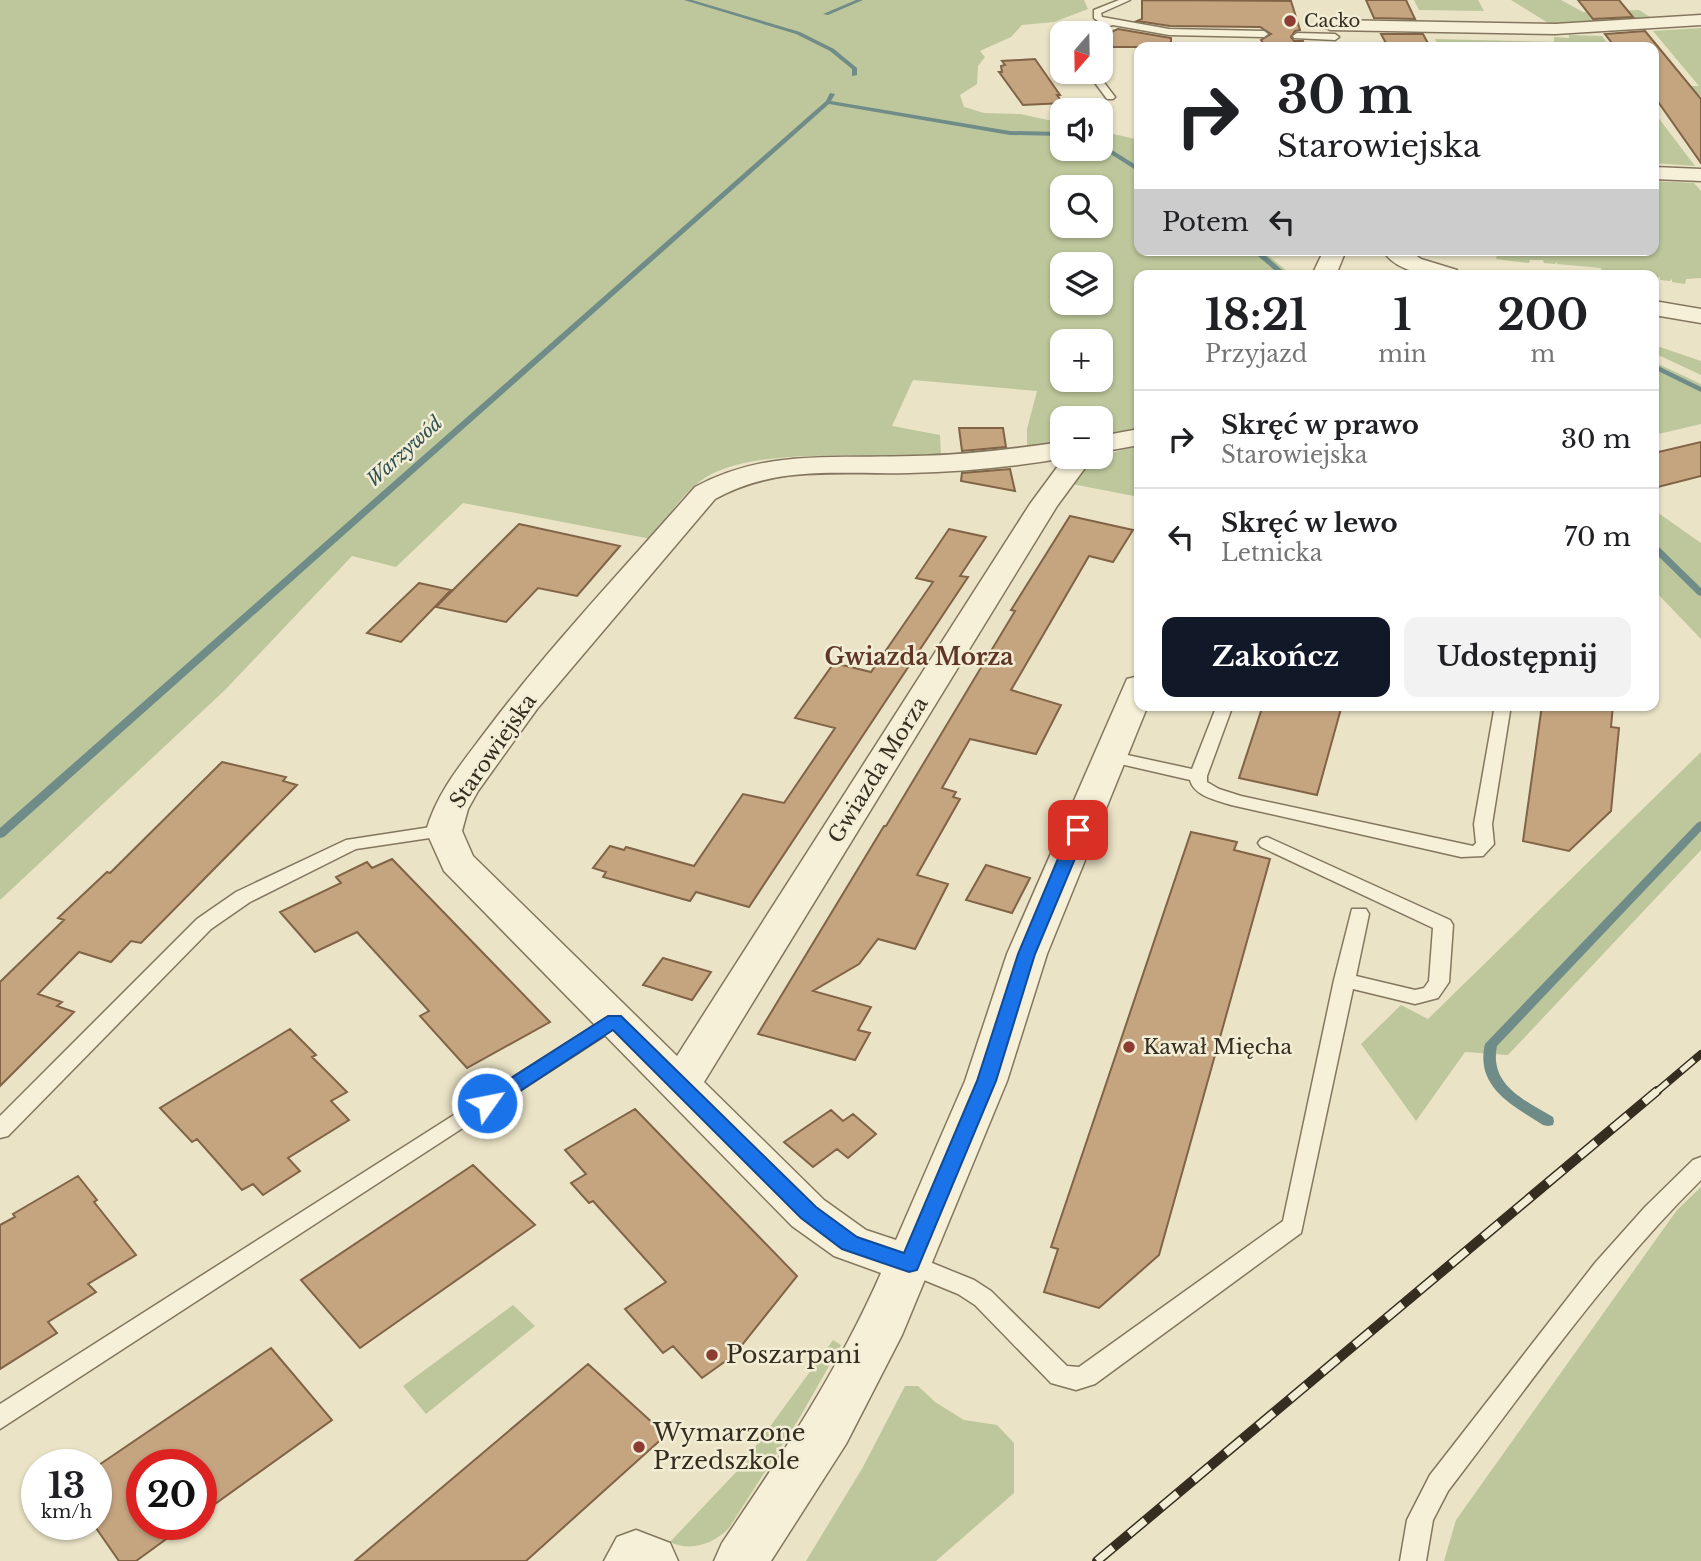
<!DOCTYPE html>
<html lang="pl">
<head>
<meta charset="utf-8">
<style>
	body { margin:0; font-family:"Libre Baskerville",serif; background:#f2f2f2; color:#202124; height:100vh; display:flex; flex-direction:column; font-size:26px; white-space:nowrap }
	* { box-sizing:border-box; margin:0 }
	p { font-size:23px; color:#757577 }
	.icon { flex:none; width:38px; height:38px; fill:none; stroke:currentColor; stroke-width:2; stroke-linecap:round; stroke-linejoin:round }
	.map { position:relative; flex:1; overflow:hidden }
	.details { position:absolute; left:1134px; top:270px; width:525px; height:441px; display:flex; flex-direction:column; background:#fff; border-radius:14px; box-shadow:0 2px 5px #0004 }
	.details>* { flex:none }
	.banner { position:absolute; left:1134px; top:42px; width:525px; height:214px; border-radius:14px; box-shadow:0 2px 5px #0004; background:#fff; color:#202124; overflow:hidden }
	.needle { width:46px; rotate:200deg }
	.controls { position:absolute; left:1050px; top:21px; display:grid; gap:14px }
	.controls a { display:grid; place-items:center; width:63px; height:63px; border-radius:14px; background:#fff; box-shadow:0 2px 5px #0004; font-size:35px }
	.speed { position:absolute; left:21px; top:1449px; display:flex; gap:14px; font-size:35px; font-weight:700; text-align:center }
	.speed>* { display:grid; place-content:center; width:91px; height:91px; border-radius:50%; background:#fff; box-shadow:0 2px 5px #0004; line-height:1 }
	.speed small { font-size:18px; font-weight:400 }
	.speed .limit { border:10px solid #d22; background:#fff; color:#111 }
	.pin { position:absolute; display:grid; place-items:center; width:60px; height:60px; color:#fff; margin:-30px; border-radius:14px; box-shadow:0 4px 10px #0006 }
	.me { position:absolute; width:77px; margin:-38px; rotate:57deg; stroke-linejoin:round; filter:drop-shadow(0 0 5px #0008) }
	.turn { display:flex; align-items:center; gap:24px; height:147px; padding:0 28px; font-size:32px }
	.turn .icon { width:91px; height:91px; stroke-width:2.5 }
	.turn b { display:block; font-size:49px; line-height:60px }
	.then { display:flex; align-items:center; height:66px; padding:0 28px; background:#0003; gap:14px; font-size:26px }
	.eta { display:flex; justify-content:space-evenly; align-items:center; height:119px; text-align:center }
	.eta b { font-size:42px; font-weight:700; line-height:49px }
	.cta { display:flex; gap:14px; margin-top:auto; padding:14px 28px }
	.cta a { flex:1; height:80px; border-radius:14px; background:#111827; color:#fff; font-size:28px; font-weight:700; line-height:80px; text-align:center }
	.cta a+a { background:#f2f2f2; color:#202124 }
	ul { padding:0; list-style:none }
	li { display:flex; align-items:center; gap:21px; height:98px; padding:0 28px; border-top:2px solid #e0e0e0 }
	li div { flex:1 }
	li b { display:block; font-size:26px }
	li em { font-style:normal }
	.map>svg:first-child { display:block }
</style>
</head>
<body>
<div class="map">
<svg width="1701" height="1561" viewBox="0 0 1701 1561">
	<rect width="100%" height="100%" fill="#eae3c6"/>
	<path fill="#bdc79b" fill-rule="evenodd" d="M0,0H1084L1088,9L1054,22L1022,25L1011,37L980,51L985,57L978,66L977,84L960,95L964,107L984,113L1020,114L1062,123V149H1101V131L1139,140V250H1261L1292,275H1139V431L1101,439V418H1062V444L1027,449V429L1037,391L913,380L892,426L940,435L941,455C878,460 749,443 699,482C680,497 666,519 651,539L463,503L396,567L352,556L225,690L0,900ZM1062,187H1101V226H1062ZM1062,264H1101V303H1062ZM1062,341H1101V380H1062Z
		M1414,0H1478L1484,11L1419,10Z
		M1511,0H1561L1583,12L1639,10L1653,19L1553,26Z
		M1701,28V96L1654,94V86H1699L1653,31Z
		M1569,35L1602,36L1610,47H1439L1435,39L1554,42V37L1569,38Z
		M1654,112L1695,166L1654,163Z
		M1654,181L1694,183L1701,191V278L1686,279L1685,284L1672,282V279L1670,281L1660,280V277L1654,279V275H1628L1626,272L1625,274L1602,271L1601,268L1557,264V262L1555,264L1544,263L1543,260H1530L1529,263L1496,259L1497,255L1472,250H1654Z
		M1654,345L1701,361V375L1654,353Z
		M1654,362L1701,384V424L1654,435Z
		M1139,445V497L1072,484L1091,459Z
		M1654,510L1701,543V639L1654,590Z
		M1701,752V850L1508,1055L1465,1052L1416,1121L1361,1044L1401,1005L1428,1019Z
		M1701,1187V1561H1444L1456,1520L1677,1210Z
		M513,1305L535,1326L426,1414L403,1386Z
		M833,1340L841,1345L800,1417L729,1528C714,1544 690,1552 670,1542L739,1469Z
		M905,1386H918L935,1402L964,1420L997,1425L1014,1443V1493L936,1561H806L863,1467Z"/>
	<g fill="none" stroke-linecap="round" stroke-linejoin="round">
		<path fill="#6f8c88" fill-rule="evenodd" d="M684,0H692L800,32L834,49L857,68V75L852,76V69L830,51L796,34Z
			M856,0H863L828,15L823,14Z
			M830,93L835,94L831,101L1010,131L1062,132V136L1010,135L829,104L4,837L0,838V828L826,101Z
			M1101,143L1139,167V172L1101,148Z
			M1251,250H1259L1288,275H1280Z
			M1654,364L1701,387V392L1654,369Z
			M1654,544L1657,545L1701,588V596L1698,595L1654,552Z
			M1701,821V831L1497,1046C1489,1085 1524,1100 1553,1117L1554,1121L1553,1125L1548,1126L1543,1125C1512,1105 1475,1087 1485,1044L1697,823Z"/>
	</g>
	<path fill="#c5a480" stroke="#816346" stroke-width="2" d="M1142,0L1291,1L1300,30L1295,31L1291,37L1294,41H1303L1305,47H1266L1261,40L1271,34L1260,27L1170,26L1137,21L1142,19Z
		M1366,0H1406L1415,19L1374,18Z
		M1578,0H1619L1633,17L1593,19Z
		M1118,29L1171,38V47H1101V36Z
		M1645,31L1701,99V163L1654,96V47H1615L1605,34Z
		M1381,34H1423L1430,47H1388Z
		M1035,59L1060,95H1057L1063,103L1023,105L999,72H1002L1001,66L1005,65L1002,61Z
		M959,428H1003L1006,447L962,451Z
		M1701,442V476L1654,488V453Z
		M1010,469L1015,491L961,481L962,473Z
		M1070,516L1133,530L1113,562L1089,556L1011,690L1061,705L1036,754L970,739L942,788L956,792L953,797L960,799L917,875L948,884L915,949L878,939L859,964L813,991L871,1007L858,1030L870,1033L855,1060L758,1034L884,826H886L1015,611L1011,610Z
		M519,524L620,546L577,596L538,588L506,622L436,607Z
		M949,529L986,537L960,576L968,577L749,907L696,892L690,901L603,877L606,872L593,868L610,846L624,850L626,847L694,866L743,794L784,803L835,728L795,718L834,663L871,672L933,582L916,578Z
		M419,583L451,590L401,642L367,633Z
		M1263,705H1342L1317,795L1239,778Z
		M1542,705H1613L1611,727L1619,728L1611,811L1569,851L1523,841Z
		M222,762L286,777L283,781L297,785L141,943L131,941L111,962L79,952L38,994L62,1002L57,1006L74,1012L0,1086V982L64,920L58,918L107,872L110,873Z
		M1191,832L1237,842L1234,850L1270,859L1159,1255L1099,1308L1044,1292L1058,1249L1051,1247Z
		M392,859L550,1022L467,1068L420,1016L429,1011L357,932L315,952L280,912L341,883L336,877L367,862L372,868Z
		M986,865L1030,878L1012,913L966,900Z
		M663,958L711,972L692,1000L643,985Z
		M290,1029L316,1055L312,1057L347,1092L331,1101L349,1120L288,1158L300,1171L263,1195L253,1184L242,1190L197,1139L192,1142L160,1108Z
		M635,1109L797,1276L734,1355L702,1378L673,1346L663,1353L625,1309L666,1282L593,1201L589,1203L571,1183L586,1174L565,1150Z
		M831,1110L843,1121L853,1114L876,1134L848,1158L837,1149L813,1167L784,1142Z
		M473,1165L535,1225L360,1348L301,1280Z
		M78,1176L97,1200L94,1202L136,1255L88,1284L96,1292L48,1322L57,1333L0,1369V1225L15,1217L13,1214Z
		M271,1348L332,1420L201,1514V1465H142V1524H187L136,1561H119L96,1528V1467Z
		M588,1364L666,1435L526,1561H355Z"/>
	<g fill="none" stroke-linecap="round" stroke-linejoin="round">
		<defs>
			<path id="service" d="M1119,0H1130L1101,13L1102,17L1169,29L1264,31L1268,34L1264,37L1169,35L1113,25L1080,33H1069L1098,21L1094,18V10Z
				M1297,33L1335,34L1339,37L1335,40L1294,38L1293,36Z
				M1087,72H1096L1115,97L1113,99H1107Z
				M1217,705H1233L1207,776V782L1219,789L1241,796L1473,846L1476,843L1474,824L1495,705H1511L1492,824L1494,844L1483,856L1461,857L1231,805C1216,800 1194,796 1190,780L1103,760L1100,756L1109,751L1192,769Z
				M444,825L450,827L453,831L450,835L356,849L250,902L211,929L8,1136L0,1138V1116L197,919L236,892L346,840Z
				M1267,837L1450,920L1453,925L1449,982L1438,998L1415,1004L1353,989L1301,1233L1095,1384L1076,1390L1051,1383L975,1305L958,1294L902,1271L898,1264L902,1257L910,1254L974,1280L991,1291L1067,1366L1079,1367L1283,1221L1334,980L1352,909H1366L1369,914L1356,976L1415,990L1424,988L1429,981L1433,928L1261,847L1258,843L1261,839Z
				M614,1013L621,1015L624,1020L621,1025L0,1429V1404Z
				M1701,1157V1180C1606,1274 1529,1385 1448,1491L1433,1520L1426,1561H1400L1407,1520L1430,1475L1595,1263L1645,1207L1693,1160Z"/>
			<path id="minor" d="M1701,15V25L1555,34L1330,30L1321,25L1330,20L1555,24Z
				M1654,167L1701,169V181L1654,179Z
				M1324,250H1346L1336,275H1312Z
				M1382,250H1408L1421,259L1457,270L1460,275C1432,275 1400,276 1382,250Z
				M1654,301L1701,309V323L1654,315Z
				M1139,429V445L1101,452V436Z
				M1062,442V457H1093L1057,506L704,1082L824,1200L866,1230L896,1240L965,1081L1007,954L1127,679L1139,676V705H1148L1047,954L1007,1081L902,1335L846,1444L771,1561H714L722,1543C783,1453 837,1373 881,1273L834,1256L792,1226L444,871L426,831C437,792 462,763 486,731C550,646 625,567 695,487C768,448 835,459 914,456C963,455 1013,449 1062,442ZM1064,458L1030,504L677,1056L473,856L462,831L468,809L478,791L537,709L715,499C779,464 839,475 909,473C961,472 1014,467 1064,458Z
				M636,1530L670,1543L678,1561H604L617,1537Z"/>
		</defs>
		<use href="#service" stroke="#84765e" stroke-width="3"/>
		<use href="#minor" stroke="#84765e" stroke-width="3"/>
		<use href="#service" fill="#f6f0d9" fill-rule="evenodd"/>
		<use href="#minor" fill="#f6f0d9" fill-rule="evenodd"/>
		<defs>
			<path id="rail-far1" d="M1655,1093L1701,1054"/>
			<path id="rail" d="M1097,1561L1657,1091"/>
		</defs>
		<use href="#rail-far1" stroke="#352d20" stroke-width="8"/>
		<use href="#rail" stroke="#352d20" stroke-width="10"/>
		<use href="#rail-far1" stroke="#f2edd5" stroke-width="5" stroke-dasharray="17" stroke-linecap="butt"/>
		<use href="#rail" stroke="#f2edd5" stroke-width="7" stroke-dasharray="21" stroke-linecap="butt"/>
	</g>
	<path fill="#1a73e8" stroke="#114b97" stroke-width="2" d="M1078,825L1087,830L1035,954L996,1081L917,1270L909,1272L842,1249L801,1218L613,1030L494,1108L487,1110L480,1108L478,1103L480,1098L608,1016H621L816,1207L857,1237L904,1253L977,1081L1018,954L1070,830Z"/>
	<g fill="#8d3c33" stroke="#f2edd5" stroke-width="2.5">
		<circle cx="1290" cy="21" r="7"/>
		<circle cx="1129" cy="1047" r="7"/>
		<circle cx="712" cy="1355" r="7"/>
		<circle cx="639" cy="1447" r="7"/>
	</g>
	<g text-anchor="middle" stroke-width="5" stroke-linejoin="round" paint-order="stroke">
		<g font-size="18" fill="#352d20" stroke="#f2edd5" text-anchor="start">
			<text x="1304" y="27">Cacko</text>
		</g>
		<g font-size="19" font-style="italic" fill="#315254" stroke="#f2edd5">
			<text transform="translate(404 451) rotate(-42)" y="7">Warzywód</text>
		</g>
		<g font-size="21" fill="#352d20" stroke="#f2edd5">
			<text transform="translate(493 751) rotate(-55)" y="7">Starowiejska</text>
			<text transform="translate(878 770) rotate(-58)" y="7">Gwiazda Morza</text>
		</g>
		<g font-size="21" fill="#352d20" stroke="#f2edd5" text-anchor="start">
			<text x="1143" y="1054">Kawał Mięcha</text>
		</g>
		<g font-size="23" font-weight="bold" fill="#5e3623" stroke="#f2edd5">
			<text x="919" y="665">Gwiazda Morza</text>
		</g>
		<g font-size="24" fill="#352d20" stroke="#f2edd5" text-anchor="start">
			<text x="726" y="1363">Poszarpani</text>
			<text x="653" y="1441">Wymarzone<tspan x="653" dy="28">Przedszkole</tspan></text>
		</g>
	</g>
</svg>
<div class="controls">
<a><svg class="needle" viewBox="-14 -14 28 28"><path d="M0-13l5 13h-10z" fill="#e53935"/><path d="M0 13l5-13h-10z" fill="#757577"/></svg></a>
<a><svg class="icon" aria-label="sound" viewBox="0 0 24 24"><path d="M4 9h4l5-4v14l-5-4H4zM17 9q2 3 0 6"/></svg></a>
<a><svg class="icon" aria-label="search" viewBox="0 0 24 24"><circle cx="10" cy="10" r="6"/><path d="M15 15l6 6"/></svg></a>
<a><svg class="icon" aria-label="layers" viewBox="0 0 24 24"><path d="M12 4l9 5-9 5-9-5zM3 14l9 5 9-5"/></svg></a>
<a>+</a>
<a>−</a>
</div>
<div class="speed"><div>13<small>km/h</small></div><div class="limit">20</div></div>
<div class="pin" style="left:1078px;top:830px;background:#d93025"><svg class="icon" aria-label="arrive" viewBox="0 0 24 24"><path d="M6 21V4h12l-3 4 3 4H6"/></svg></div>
<svg class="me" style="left:487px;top:1103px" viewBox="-20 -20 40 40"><circle r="17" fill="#1a73e8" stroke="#fff" stroke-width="3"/><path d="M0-11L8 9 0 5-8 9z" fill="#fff"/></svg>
<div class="banner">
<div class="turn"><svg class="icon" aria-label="right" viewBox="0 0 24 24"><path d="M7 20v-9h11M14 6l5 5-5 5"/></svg><div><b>30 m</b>Starowiejska</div></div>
<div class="then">Potem<svg class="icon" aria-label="left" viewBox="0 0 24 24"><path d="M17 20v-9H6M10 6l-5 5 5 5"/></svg></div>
</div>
<section class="details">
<div class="eta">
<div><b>18:21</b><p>Przyjazd</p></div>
<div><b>1</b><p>min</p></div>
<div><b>200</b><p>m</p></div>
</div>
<ul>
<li><svg class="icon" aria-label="right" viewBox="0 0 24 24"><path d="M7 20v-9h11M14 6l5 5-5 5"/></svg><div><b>Skręć w prawo</b><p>Starowiejska</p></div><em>30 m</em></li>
<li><svg class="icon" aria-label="left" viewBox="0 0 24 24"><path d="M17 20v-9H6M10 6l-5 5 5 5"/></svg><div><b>Skręć w lewo</b><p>Letnicka</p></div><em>70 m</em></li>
</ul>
<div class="cta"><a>Zakończ</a><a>Udostępnij</a></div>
</section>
</div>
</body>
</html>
